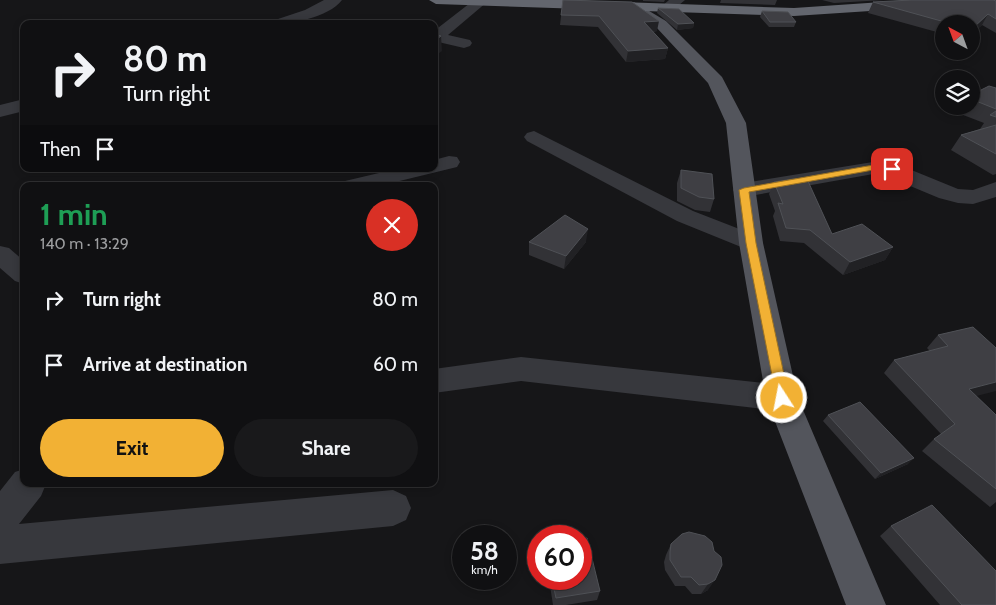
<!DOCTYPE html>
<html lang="en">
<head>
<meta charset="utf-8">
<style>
	body { margin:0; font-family:Cabin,sans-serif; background:#19191b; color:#f1f3f6; height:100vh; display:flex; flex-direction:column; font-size:19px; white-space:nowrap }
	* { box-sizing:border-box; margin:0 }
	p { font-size:16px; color:#9c9d9f }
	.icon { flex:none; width:28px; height:28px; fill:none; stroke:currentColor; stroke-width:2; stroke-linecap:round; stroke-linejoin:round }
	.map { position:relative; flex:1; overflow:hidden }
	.sheet { position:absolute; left:20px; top:182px; width:418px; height:305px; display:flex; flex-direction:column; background:#101012; border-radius:10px; box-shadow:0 2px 8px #0003,0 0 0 1px #303032 }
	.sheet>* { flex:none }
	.guide { position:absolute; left:20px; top:20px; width:418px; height:152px; border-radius:10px; box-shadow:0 2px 8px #0003,0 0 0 1px #303032; background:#101012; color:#f1f3f6; overflow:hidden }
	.needle { width:32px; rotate:319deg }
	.tools { position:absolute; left:935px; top:15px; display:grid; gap:10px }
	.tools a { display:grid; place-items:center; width:45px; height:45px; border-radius:50%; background:#101012; box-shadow:0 2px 8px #0003,0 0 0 1px #303032; font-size:25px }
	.speed { position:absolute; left:452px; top:525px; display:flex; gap:10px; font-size:25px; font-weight:700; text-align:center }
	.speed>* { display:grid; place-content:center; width:65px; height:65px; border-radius:50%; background:#101012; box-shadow:0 2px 8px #0003,0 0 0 1px #303032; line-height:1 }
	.speed small { font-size:12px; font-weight:400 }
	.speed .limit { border:8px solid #d22; background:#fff; color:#111 }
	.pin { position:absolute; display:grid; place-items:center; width:42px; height:42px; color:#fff; margin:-21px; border-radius:10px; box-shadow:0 2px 8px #0006 }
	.me { position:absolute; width:55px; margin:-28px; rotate:349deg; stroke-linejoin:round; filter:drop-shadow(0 0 4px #0008) }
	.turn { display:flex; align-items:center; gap:18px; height:105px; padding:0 20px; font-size:22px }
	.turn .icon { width:65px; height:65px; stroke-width:2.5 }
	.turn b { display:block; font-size:35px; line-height:42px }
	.then { display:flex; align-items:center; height:48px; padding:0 20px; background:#0003; gap:10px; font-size:19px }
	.round { display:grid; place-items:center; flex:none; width:52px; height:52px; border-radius:26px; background:#19191b }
	.overview { display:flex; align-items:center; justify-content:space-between; height:85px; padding:0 20px }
	h1 { font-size:30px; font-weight:700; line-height:38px; color:#1e9e55 }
	.action { display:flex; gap:10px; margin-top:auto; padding:10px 20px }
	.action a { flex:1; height:58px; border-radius:30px; background:#f2b134; color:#111; font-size:20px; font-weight:700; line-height:58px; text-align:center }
	.action a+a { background:#19191b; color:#f1f3f6 }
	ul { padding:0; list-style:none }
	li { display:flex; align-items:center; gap:15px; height:65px; padding:0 20px }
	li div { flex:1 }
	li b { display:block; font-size:19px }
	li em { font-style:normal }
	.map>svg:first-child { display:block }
</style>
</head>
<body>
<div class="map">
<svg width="996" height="605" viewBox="0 0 996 605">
	<rect width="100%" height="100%" fill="#161618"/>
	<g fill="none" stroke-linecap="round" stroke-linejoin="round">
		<path fill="#37383d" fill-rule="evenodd" d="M324,0H342C328,18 291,24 270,24L272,21L305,10Z
			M474,0H486L487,2L448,35L470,40L472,43L470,46L464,48L434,41V31Z
			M669,0H685L673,10H663L661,7Z
			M24,99V111L0,117V105Z
			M534,131L693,211L760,237L763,243L760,249L751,251L677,221L527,141L524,137L527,133Z
			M449,156L457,157L460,162L457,167L379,186H342L345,181L396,169H434V160Z
			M879,161L909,169L958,189L973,190L996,182V197L973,204L958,203L939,198L879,173L744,197L736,195L733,190L736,185L744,183Z
			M0,246L9,248L24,261V284L15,281L0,268Z
			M521,357L782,385L793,389L798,398L793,407L782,411L521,381L434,393V369Z
			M24,469V484H46L41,496L19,524L393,490L406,496L411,508L406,520L393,526L0,564V491L15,472Z"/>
		<path fill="#53555c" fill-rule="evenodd" d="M634,2L666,21L722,77L746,123L763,243L798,398L886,605H846L766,398L739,243L726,123L708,83L656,27L629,9L627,6L629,3Z"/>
		<path fill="#63666e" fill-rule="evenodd" d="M429,0H563L794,8L912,0H984L977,4L794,16L436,4Z"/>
	</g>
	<path fill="#323236" d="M563,0L657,31L653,32L668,48L665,59L626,62L598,27L560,25Z
		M643,0H665L664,2L643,1Z
		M721,0H777L775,5L720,3Z
		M822,0H884L834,3Z
		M912,0H996V33L982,25L971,35V24H944V34L868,13L873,2Z
		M658,8L694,23L693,28L677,30L657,13Z
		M762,11L796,22L794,27H769L760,17Z
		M996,88V174L993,175L951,150L961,135L980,129L984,123L958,113L962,106H971V95Z
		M681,170L714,199L710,212L695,210L677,201V183Z
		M774,182L832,234L893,247L885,260L843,275L804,243L780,241L773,216L775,211L769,194Z
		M529,242H586L564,269L529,255Z
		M973,327L976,396L996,415V502L990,507L922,451L934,439L941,434L884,373L894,360L930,351L927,348L938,335Z
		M828,415L908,464L875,479L823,421Z
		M891,526L996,605H940L880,536Z
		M705,536L708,590L701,594H692L685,586H675L665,570L664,562L666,555L671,544Z
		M549,579H581L600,591L597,600L566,605H553Z"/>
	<path fill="#212124" d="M988,14L982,25L971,35V30Z
		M659,21L657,31L642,33L644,22Z
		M694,23L693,28L677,30L678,24Z
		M441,36L442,51L434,57V41Z
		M668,48L665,59L626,62L628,51Z
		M588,229L586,242L564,269L566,256Z
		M893,247L885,260L843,275L850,262Z
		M996,382V391L957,401L969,389Z
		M914,458L908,464L875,479L881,473Z
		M715,580L708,590L701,594L708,584Z"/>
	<path fill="#3f3f44" stroke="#4f5156" d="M563,0L632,2L659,21L644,22L668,48L628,51L599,16L561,15Z
		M912,0H993L996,1V19L988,14L972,29L971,24H952L873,2Z
		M658,8L679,9L694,23L678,24Z
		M762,11L788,12L796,22H770Z
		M434,34L441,36L434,41Z
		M989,86L996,88V109L971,99V95Z
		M996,111V117L990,115Z
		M996,125V154L961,135Z
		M681,170L712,174L714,199L699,197L681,188Z
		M793,179H807L832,234L862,224L893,247L850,262L810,230L786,228L778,203L783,204L774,182Z
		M565,215L588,229L566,256L529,242Z
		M973,327L996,348V382L969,389L996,415V489L934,439L955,424L894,360L948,346L938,335Z
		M860,402L914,458L881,473L828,415Z
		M932,505L996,571V605H962L891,526Z
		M689,532L705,536L712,542L714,551L721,557L722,565L715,580L708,584L699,585L691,577H681L670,560V552L671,544L682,534Z
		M587,538L600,591L556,598L552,579H581V539Z"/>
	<path fill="#f2b134" stroke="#9d7322" d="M879,164L897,169L892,172L879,169L749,192L756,243L789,398L787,401H777L746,243L739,190L744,188Z"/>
</svg>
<div class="tools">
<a><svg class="needle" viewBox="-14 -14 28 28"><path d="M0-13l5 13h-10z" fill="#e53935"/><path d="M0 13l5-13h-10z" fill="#9c9d9f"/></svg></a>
<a><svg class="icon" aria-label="layers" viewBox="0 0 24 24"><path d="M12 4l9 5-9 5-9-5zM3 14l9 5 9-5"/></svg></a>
</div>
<div class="speed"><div>58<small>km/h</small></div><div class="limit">60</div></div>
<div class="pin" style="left:892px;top:169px;background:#d93025"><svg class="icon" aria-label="arrive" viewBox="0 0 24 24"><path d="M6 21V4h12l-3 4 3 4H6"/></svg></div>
<svg class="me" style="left:782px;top:398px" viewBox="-20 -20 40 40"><circle r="17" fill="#f2b134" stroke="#fff" stroke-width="3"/><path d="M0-11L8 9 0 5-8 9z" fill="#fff"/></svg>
<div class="guide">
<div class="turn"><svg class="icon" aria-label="right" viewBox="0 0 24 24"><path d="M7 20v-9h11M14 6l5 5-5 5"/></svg><div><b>80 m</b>Turn right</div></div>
<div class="then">Then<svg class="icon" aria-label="arrive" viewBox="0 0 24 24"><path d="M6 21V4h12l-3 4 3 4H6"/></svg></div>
</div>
<section class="sheet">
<div class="overview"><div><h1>1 min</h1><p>140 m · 13:29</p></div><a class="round" style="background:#d93025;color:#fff"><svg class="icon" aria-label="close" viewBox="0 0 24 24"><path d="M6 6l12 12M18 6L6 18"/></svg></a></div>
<ul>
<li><svg class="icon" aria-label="right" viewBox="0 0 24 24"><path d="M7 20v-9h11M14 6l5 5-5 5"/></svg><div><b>Turn right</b></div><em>80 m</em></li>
<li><svg class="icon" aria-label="arrive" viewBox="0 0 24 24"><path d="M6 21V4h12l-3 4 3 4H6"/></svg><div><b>Arrive at destination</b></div><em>60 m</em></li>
</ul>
<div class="action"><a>Exit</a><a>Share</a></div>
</section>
</div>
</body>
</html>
